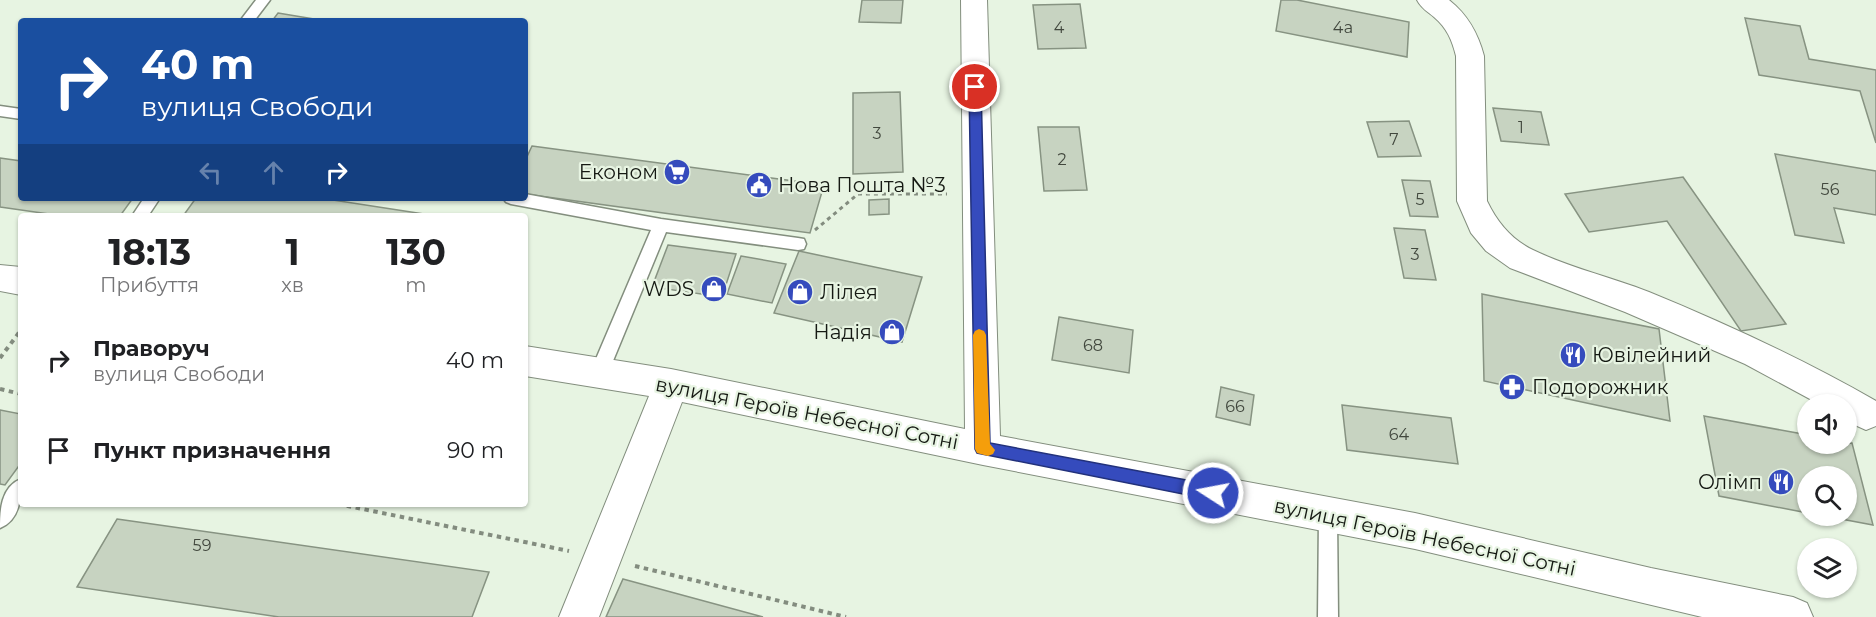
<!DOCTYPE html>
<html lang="uk">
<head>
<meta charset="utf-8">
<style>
	body { margin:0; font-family:Montserrat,sans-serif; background:#f2f2f2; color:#202124; height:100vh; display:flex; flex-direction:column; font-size:22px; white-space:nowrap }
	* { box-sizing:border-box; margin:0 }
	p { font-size:20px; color:#757577 }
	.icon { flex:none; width:33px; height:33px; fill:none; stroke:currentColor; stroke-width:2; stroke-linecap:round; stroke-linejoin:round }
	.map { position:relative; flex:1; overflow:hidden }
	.panel { position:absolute; left:18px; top:213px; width:510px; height:294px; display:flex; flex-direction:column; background:#fff; border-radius:6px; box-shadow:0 2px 4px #0004 }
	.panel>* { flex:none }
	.hud { position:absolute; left:18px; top:18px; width:510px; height:183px; border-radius:6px; box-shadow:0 2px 4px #0004; background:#1a4fa0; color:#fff; overflow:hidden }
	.controls { position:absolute; left:1797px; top:394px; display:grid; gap:12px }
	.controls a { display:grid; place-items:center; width:60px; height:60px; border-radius:50%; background:#fff; box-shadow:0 2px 4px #0004; font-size:30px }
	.pin { position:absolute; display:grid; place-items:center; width:51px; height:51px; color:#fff; margin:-26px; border:3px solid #fff; border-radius:50%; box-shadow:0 2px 6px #0007 }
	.me { position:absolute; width:66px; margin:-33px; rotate:281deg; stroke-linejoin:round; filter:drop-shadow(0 0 4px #0008) }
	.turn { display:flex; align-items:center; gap:21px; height:126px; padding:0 24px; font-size:27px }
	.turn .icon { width:78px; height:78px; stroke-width:2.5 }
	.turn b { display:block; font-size:42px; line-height:51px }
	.lanes { display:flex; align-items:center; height:57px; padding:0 24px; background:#0003; justify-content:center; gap:30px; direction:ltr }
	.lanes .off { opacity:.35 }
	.eta { display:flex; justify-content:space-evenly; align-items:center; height:102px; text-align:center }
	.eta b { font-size:36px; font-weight:700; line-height:42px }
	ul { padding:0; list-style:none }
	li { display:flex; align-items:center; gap:18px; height:90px; padding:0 24px }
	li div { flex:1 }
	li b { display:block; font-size:22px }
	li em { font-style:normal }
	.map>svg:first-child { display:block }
</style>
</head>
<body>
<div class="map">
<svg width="1876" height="617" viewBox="0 0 1876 617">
	<rect width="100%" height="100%" fill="#e7f4e2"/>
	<path fill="#c7d3c1" stroke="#879382" stroke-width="1.5" d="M862,0H903L901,23L859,22Z
		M1281,0H1297L1409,22L1407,57L1276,31Z
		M1080,4L1086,48L1038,49L1033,5Z
		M278,13L326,21H272Z
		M1745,18L1800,26L1809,59L1876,70V143L1860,91L1759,75Z
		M900,92L903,172L853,174V93Z
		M1493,108L1541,112L1549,145L1501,141Z
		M1409,121L1421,156L1378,157L1367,122Z
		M1038,127H1079L1087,190L1044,191Z
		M532,146L824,185L810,233L525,194V161Z
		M1775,154L1876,171V215L1834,208L1844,243L1795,235Z
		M0,158L21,161V198H133L120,216H63L0,207Z
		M1683,177L1786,324L1741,331L1667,221L1589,232L1565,194Z
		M1402,180L1430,181L1438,217L1410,216Z
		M196,198H320L437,216H183Z
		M889,199V214L869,215V200Z
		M1394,228L1425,230L1436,280L1404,278Z
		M668,245L736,254L722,297L652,287Z
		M799,251L922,277L902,342L774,313Z
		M741,256L786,264L772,303L727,294Z
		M1482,294L1659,329L1670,421L1484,381Z
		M1059,317L1133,330L1129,373L1052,360Z
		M1221,387L1254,395L1250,425L1216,417Z
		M1342,405L1451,418L1458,464L1347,450Z
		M0,410L21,414V463L5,485L0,484Z
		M1704,416L1808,435V444L1852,443L1873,525L1825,516H1846V477H1808V513L1719,496Z
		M117,519L489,572L472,617H279L77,587Z
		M623,579L763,617H606Z"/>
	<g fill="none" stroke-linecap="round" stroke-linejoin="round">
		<defs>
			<path id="lane" d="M256,0H270L254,21H240Z
				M0,106L21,109V119L0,116Z
				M525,194L661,219L798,238L804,239L806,244L804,249L798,250L666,232L608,373L605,378L599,381L593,378L590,373L651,230L511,204L506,202L503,198H525Z
				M144,198H160L148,216H132Z
				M21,479C21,498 20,520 0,528C0,510 1,487 21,479Z
				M1328,506L1335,509L1337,515L1338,617H1318L1319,515L1321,509Z"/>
			<path id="street" d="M961,0H987L1000,436L1415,513L1651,568L1793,597L1807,603L1813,617H1702L1415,549L983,465L682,402L599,617H559L649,396L525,376V346L671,369L965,429Z
				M1417,0H1449C1468,15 1478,33 1484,56L1487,201C1497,222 1512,240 1533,250C1570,268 1611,277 1649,292C1727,324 1803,359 1876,401V426L1866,430L1846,421V405H1821L1745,364L1625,312L1510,268L1486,251L1471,233L1457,201L1456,56C1452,40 1447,28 1434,17C1428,12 1421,8 1417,0Z
				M0,265L21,267V295L0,291Z"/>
		</defs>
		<use href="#lane" stroke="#838e7e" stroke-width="3"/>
		<use href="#street" stroke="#838e7e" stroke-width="2"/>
		<path stroke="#838c7f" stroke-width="3" stroke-dasharray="4 4" stroke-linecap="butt" d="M815,230L858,194H947"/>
		<path stroke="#838c7f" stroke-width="4" stroke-dasharray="4.5 4.5" stroke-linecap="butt" d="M0,358L21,330
			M0,389L21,394
			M338,504L569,551
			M635,566L846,617"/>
		<use href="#lane" fill="#fff" fill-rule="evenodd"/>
		<use href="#street" fill="#fff" fill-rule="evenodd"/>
	</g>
	<path fill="#354bbd" stroke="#22317b" stroke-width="1.5" d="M975,82L981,87L990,443L1213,485L1218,488L1220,493L1218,498L1213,500L977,453L975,449L969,87Z"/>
	<path fill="#f59e0b" d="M979,329L984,331L986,335L990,444L995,450L993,454L988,456L977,453L975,449L973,335L975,331Z"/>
	<defs>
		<symbol id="supermarket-disc" viewBox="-11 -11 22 22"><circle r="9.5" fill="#354bbd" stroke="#e7f4e2"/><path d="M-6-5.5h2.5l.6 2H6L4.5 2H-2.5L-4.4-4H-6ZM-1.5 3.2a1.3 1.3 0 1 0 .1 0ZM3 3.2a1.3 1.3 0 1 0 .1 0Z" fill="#fff"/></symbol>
		<symbol id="civic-disc" viewBox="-11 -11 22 22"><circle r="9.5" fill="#354bbd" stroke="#e7f4e2"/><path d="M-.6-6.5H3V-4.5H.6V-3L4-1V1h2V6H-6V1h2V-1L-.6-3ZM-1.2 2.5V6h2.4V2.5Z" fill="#fff"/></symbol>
		<symbol id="shop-disc" viewBox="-11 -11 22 22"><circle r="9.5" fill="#354bbd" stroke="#e7f4e2"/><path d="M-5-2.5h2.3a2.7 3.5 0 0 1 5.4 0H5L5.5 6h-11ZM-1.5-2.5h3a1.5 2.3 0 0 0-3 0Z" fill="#fff"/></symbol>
		<symbol id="restaurant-disc" viewBox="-11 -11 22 22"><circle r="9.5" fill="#354bbd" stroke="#e7f4e2"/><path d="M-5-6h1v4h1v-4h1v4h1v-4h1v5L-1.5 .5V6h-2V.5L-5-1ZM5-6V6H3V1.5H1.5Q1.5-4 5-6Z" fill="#fff"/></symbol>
		<symbol id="pharmacy-disc" viewBox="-11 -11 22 22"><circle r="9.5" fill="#354bbd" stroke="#e7f4e2"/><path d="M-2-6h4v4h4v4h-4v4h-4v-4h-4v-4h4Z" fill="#fff"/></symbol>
	</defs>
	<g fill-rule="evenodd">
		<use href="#supermarket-disc" x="662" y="157" width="30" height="30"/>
		<use href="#civic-disc" x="744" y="170" width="30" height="30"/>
		<use href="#shop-disc" x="699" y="274" width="30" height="30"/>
		<use href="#shop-disc" x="785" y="277" width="30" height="30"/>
		<use href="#shop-disc" x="877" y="317" width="30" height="30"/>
		<use href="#restaurant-disc" x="1558" y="340" width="30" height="30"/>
		<use href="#pharmacy-disc" x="1497" y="372" width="30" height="30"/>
		<use href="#restaurant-disc" x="1766" y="467" width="30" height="30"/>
	</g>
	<g text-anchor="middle" stroke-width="4.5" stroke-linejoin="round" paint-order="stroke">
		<g font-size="16" fill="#42483e">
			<text x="1059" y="33">4</text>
			<text x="1343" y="33">4а</text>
			<text x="1521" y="133">1</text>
			<text x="877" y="139">3</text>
			<text x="1394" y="145">7</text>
			<text x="1062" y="165">2</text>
			<text x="1830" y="195">56</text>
			<text x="1420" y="205">5</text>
			<text x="1415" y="260">3</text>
			<text x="1093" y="351">68</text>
			<text x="1235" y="412">66</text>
			<text x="1399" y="440">64</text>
			<text x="202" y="551">59</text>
		</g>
		<g font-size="20" fill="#151913" stroke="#e7f4e2" text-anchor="end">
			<text x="658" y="179">Економ</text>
			<text x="778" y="192" text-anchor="start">Нова Пошта №3</text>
			<text x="694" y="296">WDS</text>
			<text x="820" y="299" text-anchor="start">Лілея</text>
			<text x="872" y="339">Надія</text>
			<text x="1592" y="362" text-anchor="start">Ювілейний</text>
			<text x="1532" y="394" text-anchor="start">Подорожник</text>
			<text x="1762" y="489">Олімп</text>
		</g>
		<g font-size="20" fill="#151913" stroke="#e7f4e2">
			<text transform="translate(807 413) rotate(11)" y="7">вулиця Героїв Небесної Сотні</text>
			<text transform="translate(1425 537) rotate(12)" y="7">вулиця Героїв Небесної Сотні</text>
		</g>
	</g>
</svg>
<div class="controls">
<a><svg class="icon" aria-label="sound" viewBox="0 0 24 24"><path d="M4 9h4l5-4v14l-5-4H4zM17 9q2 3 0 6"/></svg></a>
<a><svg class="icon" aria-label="search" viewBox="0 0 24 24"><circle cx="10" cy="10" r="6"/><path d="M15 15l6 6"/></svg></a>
<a><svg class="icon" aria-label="layers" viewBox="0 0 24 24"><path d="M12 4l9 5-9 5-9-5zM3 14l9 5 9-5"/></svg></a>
</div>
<div class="pin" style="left:975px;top:87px;background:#d93025"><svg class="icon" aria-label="arrive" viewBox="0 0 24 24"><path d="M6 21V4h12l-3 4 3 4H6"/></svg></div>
<svg class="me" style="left:1213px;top:493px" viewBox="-20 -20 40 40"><circle r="17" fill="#354bbd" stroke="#fff" stroke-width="3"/><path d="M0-11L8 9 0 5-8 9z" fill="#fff"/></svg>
<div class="hud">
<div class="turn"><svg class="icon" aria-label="right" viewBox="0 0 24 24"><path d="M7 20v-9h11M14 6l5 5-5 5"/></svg><div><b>40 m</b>вулиця Свободи</div></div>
<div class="lanes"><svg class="icon off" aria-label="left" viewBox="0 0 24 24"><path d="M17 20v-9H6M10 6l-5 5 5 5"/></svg><svg class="icon off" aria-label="ahead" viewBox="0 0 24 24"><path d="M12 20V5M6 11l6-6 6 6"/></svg><svg class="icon" aria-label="right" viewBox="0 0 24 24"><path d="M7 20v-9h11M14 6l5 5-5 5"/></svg></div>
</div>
<section class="panel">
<div class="eta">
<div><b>18:13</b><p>Прибуття</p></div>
<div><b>1</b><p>хв</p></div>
<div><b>130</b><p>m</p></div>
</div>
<ul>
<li><svg class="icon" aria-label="right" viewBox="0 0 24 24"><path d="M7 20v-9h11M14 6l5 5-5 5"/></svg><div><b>Праворуч</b><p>вулиця Свободи</p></div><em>40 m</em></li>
<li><svg class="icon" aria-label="arrive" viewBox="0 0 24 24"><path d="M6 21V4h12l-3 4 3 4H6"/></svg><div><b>Пункт призначення</b></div><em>90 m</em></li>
</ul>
</section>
</div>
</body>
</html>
